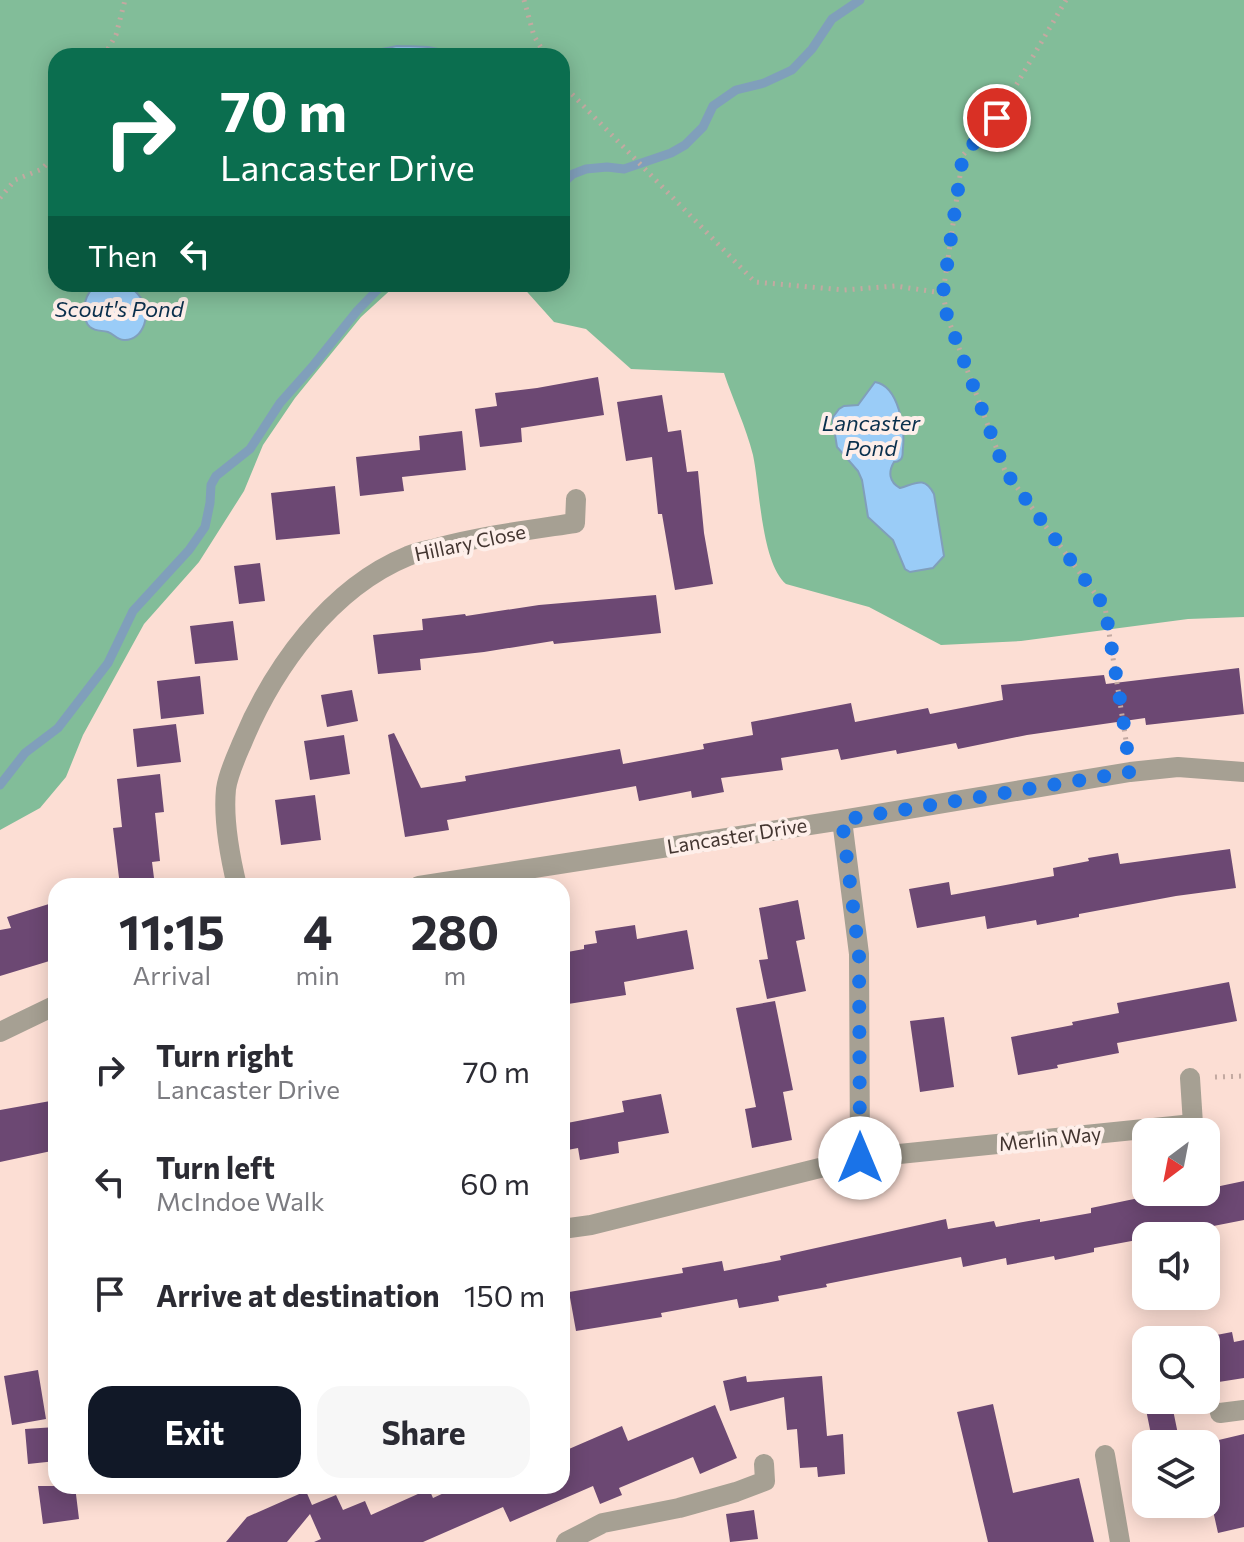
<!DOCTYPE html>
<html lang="en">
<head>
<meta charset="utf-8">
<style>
	body { margin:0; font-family:Commissioner,sans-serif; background:#f7f7f7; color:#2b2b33; height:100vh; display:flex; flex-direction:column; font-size:30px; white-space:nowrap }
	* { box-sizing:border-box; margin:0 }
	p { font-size:26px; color:#7c7c81 }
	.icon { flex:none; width:44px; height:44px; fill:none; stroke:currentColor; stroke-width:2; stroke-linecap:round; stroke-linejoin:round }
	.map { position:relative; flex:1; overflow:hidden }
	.details { position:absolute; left:48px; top:878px; width:522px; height:616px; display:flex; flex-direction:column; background:#fff; border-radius:24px; box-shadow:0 4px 20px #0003 }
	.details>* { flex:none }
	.hud { position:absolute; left:48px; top:48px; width:522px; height:244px; border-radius:24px; box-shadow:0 4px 20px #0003; background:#0b6e4f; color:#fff; overflow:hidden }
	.needle { width:52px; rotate:212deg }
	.tools { position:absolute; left:1132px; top:1118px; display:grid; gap:16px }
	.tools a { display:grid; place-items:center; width:88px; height:88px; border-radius:16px; background:#fff; box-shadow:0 4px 20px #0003; font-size:40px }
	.pin { position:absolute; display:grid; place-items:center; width:68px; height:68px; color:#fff; margin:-34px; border:4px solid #fff; border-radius:50%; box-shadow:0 2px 8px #0007 }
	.me { position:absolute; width:88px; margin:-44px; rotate:0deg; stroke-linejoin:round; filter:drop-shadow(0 0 6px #0008) }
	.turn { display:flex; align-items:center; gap:28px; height:168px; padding:0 40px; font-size:36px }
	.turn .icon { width:104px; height:104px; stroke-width:2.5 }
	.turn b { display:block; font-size:56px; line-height:68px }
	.then { display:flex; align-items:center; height:76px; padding:0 40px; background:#0003; gap:16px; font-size:30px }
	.eta { display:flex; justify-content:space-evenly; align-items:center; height:136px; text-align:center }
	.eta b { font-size:48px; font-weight:700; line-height:56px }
	.action { display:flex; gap:16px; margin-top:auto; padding:16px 40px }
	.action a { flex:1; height:92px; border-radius:24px; background:#111827; color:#fff; font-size:32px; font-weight:700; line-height:92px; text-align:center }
	.action a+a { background:#f7f7f7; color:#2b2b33 }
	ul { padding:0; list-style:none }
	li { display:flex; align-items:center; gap:24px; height:112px; padding:0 40px }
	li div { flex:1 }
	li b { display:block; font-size:30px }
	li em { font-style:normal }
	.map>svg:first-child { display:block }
</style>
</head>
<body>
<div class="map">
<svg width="1244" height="1542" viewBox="0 0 1244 1542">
	<rect width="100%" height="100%" fill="#fcded4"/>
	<path fill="#82bd99" d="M0,0H1244V617L1188,619L1021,641L941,645L869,607L786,584C761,562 760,488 753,455C746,427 733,400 724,373L631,369L586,329L554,322L520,284H562V56H56V284H397L361,317L295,398L263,445L244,491L199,562L144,624L83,735L66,777L40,808L0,830Z"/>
	<path fill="#9accf7" stroke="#809fbb" stroke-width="2" d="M397,46C417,47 436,44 453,56H362L367,52Z
		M98,284C119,284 127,279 141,298C152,312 144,341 124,340C117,340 114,334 108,332C102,330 96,332 90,327C82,320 83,302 89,293C91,289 95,287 98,284Z
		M875,382C899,386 905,429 903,448C902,453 904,457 900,460C898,462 896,462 894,462C888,472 889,482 900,488C915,484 924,475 934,494L944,556L933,568L910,572L905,569L893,540L868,517L862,480L858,471L837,447L833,422V417L839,409L844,406L858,405Z"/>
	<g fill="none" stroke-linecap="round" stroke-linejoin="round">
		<path stroke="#809fbb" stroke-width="9" d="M562,184L573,174L586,169L607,167L624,169L671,153L685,145L703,127L713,106L736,90L764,83L792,70L812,49L832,19L860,0
			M0,785L25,753L58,728L108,663L133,611L189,550L205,527L210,503L211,485L216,476L250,449L280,403L312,367L357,311L383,284"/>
	</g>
	<path fill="#6c4873" d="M598,377L604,415L521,428L522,442L480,447L475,409L497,406L495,393L537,388Z
		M662,395L668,432L681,430L687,472L698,471L704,533L713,584L675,590L662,514H658L652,457L626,461L617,402Z
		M462,431L466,470L402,477L404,491L360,496L356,457L420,450L419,436Z
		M335,486L340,534L276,540L271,493Z
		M260,563L265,601L239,604L234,566Z
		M656,595L661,633L554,644L553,641L484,652L420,659L421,670L378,674L373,635L423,630L422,619L465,614L466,616L539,605Z
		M233,621L238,660L195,664L190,626Z
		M1239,668L1244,714L1146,725L1145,718L1027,735L958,749L956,743L897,754L896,750L841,760L838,749L781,758L783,770L721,778L724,792L692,798L691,791L639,801L636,786L447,820L449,830L405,837L388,735L394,733L421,788L466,781L465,776L620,749L623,764L704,749L703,744L753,735L751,722L851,703L855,722L928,708L930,714L1003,700L1001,685L1104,675L1106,684Z
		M200,676L204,714L161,719L157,681Z
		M352,690L358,721L327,727L321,695Z
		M176,724L181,762L137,767L133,729Z
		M344,735L350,774L310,780L304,741Z
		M160,774L164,812L155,813L160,861L152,862L155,886H120L113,828L122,827L117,779Z
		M315,795L321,840L281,845L275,800Z
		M1230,849L1236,888L1176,896L1079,914V917L1037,925L1036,920L987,929L985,916L917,928L909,889L949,882L951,895L1054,876L1053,868L1089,861L1088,858L1118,853L1120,864Z
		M798,900L805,939L796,941L806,991L767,999L759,960L768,959L759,908Z
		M49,904L56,925V959L0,976V930L11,928L7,917Z
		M635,925L637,939L687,930L694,969L624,982L626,995L568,1004L566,991H562V953L584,949V945L597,943L595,931Z
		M1229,982L1237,1021L1117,1043L1119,1053L1057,1065L1058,1068L1018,1075L1011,1037L1073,1025L1072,1022L1119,1013L1117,1003Z
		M775,1001L793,1090L783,1092L792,1140L752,1148L745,1109L756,1107L736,1008Z
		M944,1017L954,1087L920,1092L910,1021Z
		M661,1094L669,1133L618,1142L619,1153L580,1160L578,1148L562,1151V1124L624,1112L622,1101Z
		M56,1100V1150L0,1162V1110Z
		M1244,1181V1220L1188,1231L1187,1229L1146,1236L1137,1240L1094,1248V1252L1055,1260L1054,1256L1007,1265L1006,1258L963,1267L961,1257L826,1284L827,1287L778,1296L779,1301L739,1308L737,1299L661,1313L662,1317L576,1331L569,1292L683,1273L682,1268L722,1261L724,1271L781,1260L780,1256L946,1219L948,1229L994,1221L996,1227L1040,1219V1222L1091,1213V1208L1134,1199L1171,1192H1206V1189Z
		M1232,1332L1234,1342L1244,1340V1378L1206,1384V1337Z
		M38,1370L46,1419L12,1425L4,1376Z
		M746,1376L747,1382L822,1376L827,1436L843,1434L845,1474L818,1477L817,1467L800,1468L797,1429L787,1430L784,1397L730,1411L723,1381Z
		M1144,1400H1171L1180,1444H1153Z
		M993,1404L1013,1493L1079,1478L1094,1542H988L957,1412Z
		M715,1405L737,1458L700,1474L693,1457L619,1488L622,1495L600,1504L593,1486L510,1522L503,1507L423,1542H314L321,1539L310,1514L287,1542H226L247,1517L306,1491L312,1505L336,1495L343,1510L365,1501L371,1515L429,1489L433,1498L459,1486H562V1452L622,1426L628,1441Z
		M56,1427V1461L28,1464L25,1429Z
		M1244,1434V1527L1218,1533L1206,1479V1443Z
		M38,1486H75L79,1519L43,1524Z
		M754,1510L758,1539L730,1542L726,1514Z"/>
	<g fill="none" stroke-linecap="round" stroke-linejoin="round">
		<path stroke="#c3a9a1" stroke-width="5" stroke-dasharray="2 6" stroke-linecap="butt" d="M524,0L534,36L546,56
			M1066,0L997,118L963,155L943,293L947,316L1005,471L1105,607L1127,747
			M104,56L116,35L125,0
			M562,82L566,88L755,282L844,290L895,286L943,293
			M0,198L15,180L42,169L56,154
			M1215,1077L1244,1076"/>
		<path stroke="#a6a093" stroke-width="20" d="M842,820L859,954L860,1158
			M237,886C230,857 223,819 226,789C228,774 236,757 242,743C273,668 330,588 408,556C417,552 427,550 437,548C482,536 529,530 575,523L576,499
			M419,886L842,820L1130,772L1178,767L1244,772
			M0,1032L56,1005
			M562,1229L591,1225L860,1158L1193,1124L1190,1078
			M1220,1413L1244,1410
			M1105,1455L1120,1542
			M566,1542L603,1523L679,1508L736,1492L765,1481L764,1464"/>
	</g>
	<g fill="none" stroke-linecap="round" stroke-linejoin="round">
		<path stroke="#1a73e8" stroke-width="14" stroke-dasharray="0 25.2" d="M860,1158L859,954L842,820L1130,772L1123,718L1105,607L1005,471L947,316L943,293L963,155L997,118"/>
	</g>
	<g text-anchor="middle" stroke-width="8" stroke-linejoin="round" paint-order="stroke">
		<g font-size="20" fill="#433530" stroke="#feefea">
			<text transform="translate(470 543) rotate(-12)" y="7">Hillary Close</text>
			<text transform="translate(737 836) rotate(-9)" y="7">Lancaster Drive</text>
			<text transform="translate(1050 1139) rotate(-6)" y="7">Merlin Way</text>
		</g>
		<g font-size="22" font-style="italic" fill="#0a304d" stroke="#feefea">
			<text x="119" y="317">Scout's Pond</text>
			<text x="871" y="431">Lancaster<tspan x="871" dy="25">Pond</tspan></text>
		</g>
	</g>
</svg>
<div class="tools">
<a><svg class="needle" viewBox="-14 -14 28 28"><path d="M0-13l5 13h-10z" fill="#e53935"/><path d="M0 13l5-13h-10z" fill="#7c7c81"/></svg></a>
<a><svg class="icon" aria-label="sound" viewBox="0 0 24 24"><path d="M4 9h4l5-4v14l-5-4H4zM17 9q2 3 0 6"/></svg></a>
<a><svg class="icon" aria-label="search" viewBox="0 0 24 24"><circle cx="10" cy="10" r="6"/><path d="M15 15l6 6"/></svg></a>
<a><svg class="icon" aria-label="layers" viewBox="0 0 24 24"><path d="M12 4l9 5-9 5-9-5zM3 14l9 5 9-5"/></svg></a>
</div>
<div class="pin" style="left:997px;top:118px;background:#d93025"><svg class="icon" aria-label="arrive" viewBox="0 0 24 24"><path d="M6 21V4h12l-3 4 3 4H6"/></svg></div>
<svg class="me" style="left:860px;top:1158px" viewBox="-20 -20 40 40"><circle r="19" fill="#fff"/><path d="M0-13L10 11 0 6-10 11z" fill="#1a73e8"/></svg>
<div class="hud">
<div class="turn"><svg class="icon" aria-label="right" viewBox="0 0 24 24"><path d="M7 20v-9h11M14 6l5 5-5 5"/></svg><div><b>70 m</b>Lancaster Drive</div></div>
<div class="then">Then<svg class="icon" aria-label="left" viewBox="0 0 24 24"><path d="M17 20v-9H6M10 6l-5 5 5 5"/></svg></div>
</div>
<section class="details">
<div class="eta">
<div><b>11:15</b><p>Arrival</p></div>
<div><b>4</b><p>min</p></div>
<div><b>280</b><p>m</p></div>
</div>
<ul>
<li><svg class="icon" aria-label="right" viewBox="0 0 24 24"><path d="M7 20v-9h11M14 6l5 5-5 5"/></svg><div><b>Turn right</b><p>Lancaster Drive</p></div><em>70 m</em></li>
<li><svg class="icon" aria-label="left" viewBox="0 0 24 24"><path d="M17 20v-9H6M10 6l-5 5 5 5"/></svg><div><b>Turn left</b><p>McIndoe Walk</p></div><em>60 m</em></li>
<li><svg class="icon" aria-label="arrive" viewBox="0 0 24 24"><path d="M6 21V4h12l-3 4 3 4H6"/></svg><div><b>Arrive at destination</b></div><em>150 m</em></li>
</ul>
<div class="action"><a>Exit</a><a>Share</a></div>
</section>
</div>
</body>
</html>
